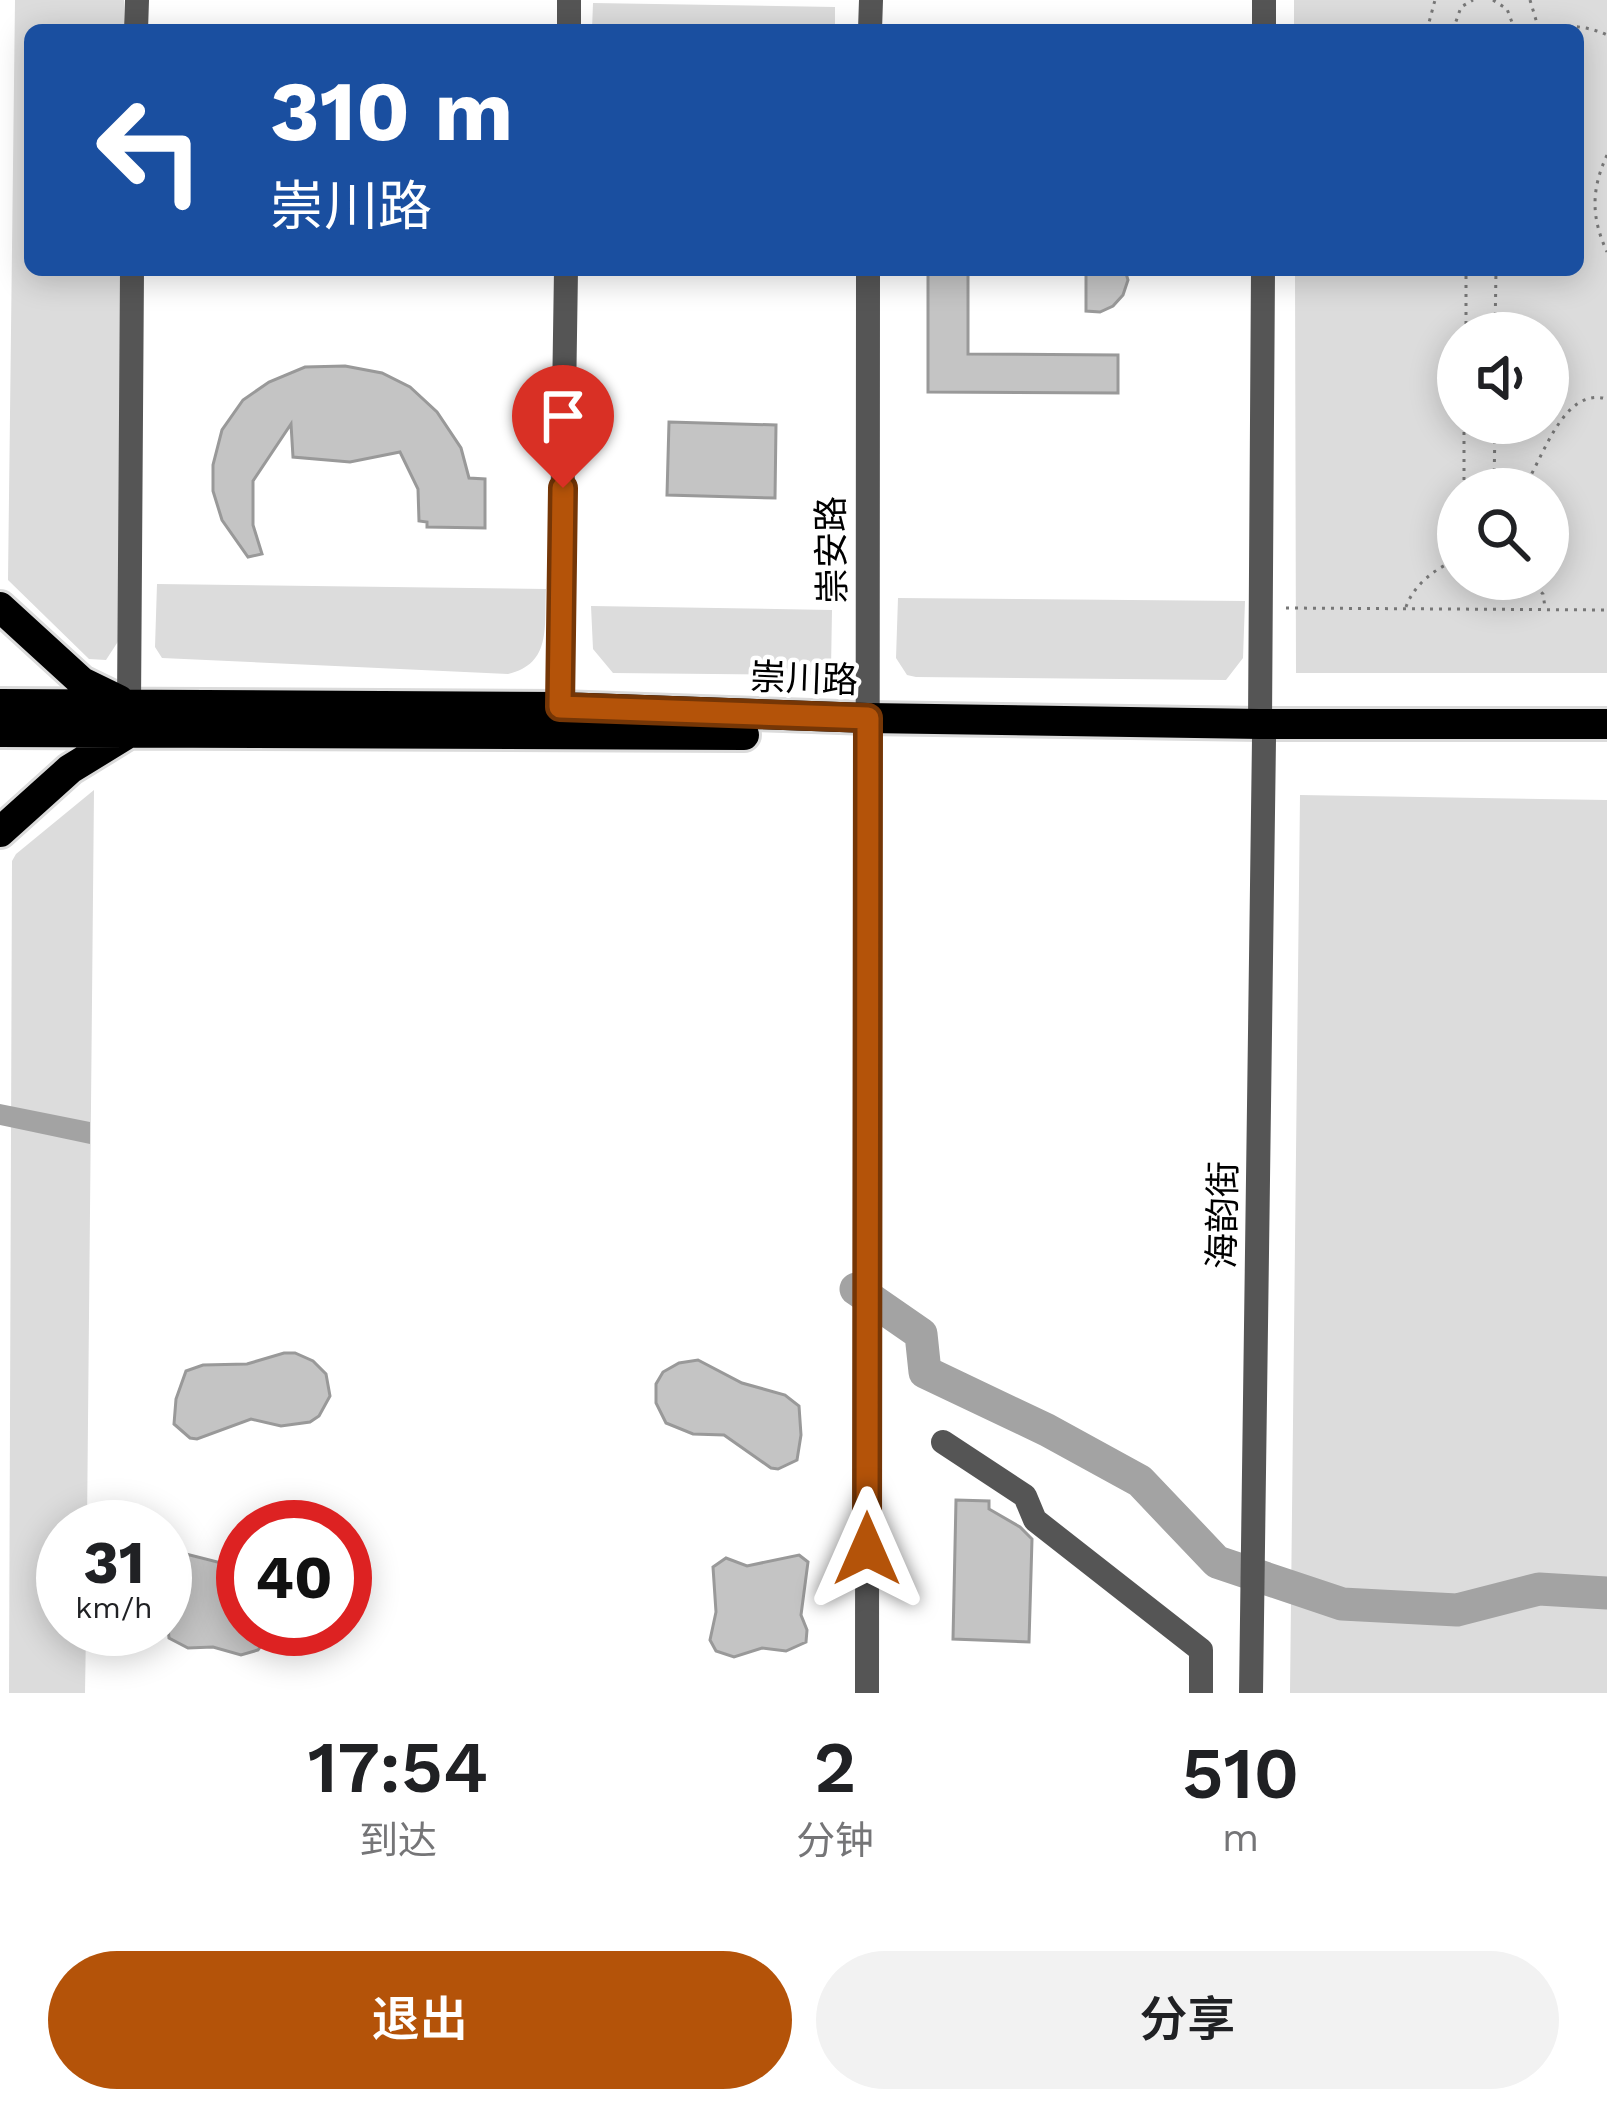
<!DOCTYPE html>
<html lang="zh">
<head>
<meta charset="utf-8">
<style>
	body { margin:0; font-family:"Work Sans","Noto Sans SC",sans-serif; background:#f2f2f2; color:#202124; height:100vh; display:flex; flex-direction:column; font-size:45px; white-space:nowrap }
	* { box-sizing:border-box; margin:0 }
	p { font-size:39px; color:#757577 }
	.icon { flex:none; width:66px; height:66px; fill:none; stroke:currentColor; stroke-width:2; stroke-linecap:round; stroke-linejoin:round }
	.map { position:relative; height:1693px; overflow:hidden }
	.sheet { display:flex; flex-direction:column; background:#fff; flex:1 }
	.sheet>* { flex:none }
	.guide { position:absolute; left:24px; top:24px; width:1560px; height:252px; border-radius:18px; box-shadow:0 6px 30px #0003; background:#1a4fa0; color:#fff; overflow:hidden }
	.fabs { position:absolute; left:1437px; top:312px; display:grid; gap:24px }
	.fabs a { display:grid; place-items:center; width:132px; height:132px; border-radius:50%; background:#fff; box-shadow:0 6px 30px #0003; font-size:60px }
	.speed { position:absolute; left:36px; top:1500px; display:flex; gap:24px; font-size:60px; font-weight:700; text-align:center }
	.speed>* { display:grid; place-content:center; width:156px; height:156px; border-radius:50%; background:#fff; box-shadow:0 6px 30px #0003; line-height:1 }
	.speed small { font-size:30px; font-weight:400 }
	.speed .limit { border:18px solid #d22; background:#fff; color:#111 }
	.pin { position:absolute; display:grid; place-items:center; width:102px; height:102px; color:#fff; margin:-123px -51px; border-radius:50% 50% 50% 0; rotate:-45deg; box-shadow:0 0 12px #0007 }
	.pin .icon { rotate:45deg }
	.me { position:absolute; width:132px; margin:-66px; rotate:0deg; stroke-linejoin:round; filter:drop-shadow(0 0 9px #0008) }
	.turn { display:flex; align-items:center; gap:42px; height:252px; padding:0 48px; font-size:54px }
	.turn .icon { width:156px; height:156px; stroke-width:2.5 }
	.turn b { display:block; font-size:84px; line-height:102px }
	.eta { display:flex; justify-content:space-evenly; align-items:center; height:204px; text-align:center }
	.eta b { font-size:72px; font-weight:600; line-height:84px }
	.cta { display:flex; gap:24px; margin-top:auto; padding:24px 48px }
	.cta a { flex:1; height:138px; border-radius:72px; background:#b45309; color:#fff; font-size:48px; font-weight:600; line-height:138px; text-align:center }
	.cta a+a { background:#f2f2f2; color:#202124 }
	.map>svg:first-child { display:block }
</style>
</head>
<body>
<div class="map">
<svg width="1607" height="1693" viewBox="0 0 1607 1693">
	<rect width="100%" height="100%" fill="#fff"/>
	<path fill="#dcdcdc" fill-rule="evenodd" d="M15,0H124V30H30V270H122L119,640L106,660L89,659L8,580Z
		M1294,0H1607V673H1296L1295,270H1578V30H1294ZM1548,333V423H1458V333ZM1458,489H1548V579H1458Z
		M593,3L835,7V30H592Z
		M157,584L546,589C544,626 552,664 508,674L162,658L155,647Z
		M898,598L1245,601L1243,658L1226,680L916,677L907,675L896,658Z
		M591,606L832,610L831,669L824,675L613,673L593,649Z
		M94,790L87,1527H63V1629H86L85,1693H9L12,861L16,854Z
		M1300,795L1607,800V1693H1290Z"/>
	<path fill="#a3a3a3" d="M0,1104L90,1122V1144L0,1125Z"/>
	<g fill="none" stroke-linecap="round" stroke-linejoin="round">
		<path stroke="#a3a3a3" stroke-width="33" d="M856,1289L921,1334L925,1372L1047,1430L1140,1481L1217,1562L1342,1604L1457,1610L1539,1589L1607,1593"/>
	</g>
	<path fill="#c4c4c4" stroke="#999" stroke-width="3" d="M928,270H968V354L1118,355V393L928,392Z
		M1086,270H1125L1128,280L1123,295L1113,306L1100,312L1086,311Z
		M345,366L382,373L410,387L437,412L461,448L469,478L485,479V528L427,527V522L419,521L418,489L400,452L350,462L293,457L291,424L253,481V525L262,554L248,557L222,520L213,491V465L222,430L243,400L269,382L305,367Z
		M669,422L776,425L775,498L667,495Z
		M284,1353H295L313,1361L326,1374L330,1396L319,1416L310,1422L281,1426L251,1419L197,1439L190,1438L174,1424L176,1399L186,1371L203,1365L247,1364Z
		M698,1360L742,1383L785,1395L799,1406L801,1435L797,1460L778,1469L771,1468L724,1435L693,1434L666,1423L656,1403V1384L663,1372L679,1363Z
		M956,1500L989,1501V1509L1020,1527L1032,1539L1029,1642L953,1639Z
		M178,1552L229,1565L243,1556V1629H264L265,1640L258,1650L241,1655L213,1647L188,1648L169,1638L168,1627L175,1612L168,1559Z
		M799,1555L808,1562L801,1615L807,1630L806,1642L786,1651L762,1648L734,1657L716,1651L710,1640L716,1612L713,1567L726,1558L747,1566Z"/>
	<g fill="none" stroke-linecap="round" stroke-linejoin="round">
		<defs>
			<path id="major" d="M0,607L82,682L119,700
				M0,704L560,707L868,718L1260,724H1607
				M0,732L744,735
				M0,832L70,769L127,734"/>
		</defs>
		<use href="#major" stroke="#dbdbdb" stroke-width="36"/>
		<path stroke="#777" stroke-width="3" stroke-dasharray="3 6" stroke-linecap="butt" d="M1493,0L1507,9L1513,25
			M1530,0L1539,30
			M1429,27L1450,26
			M1514,29C1545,27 1578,21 1607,35
			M1427,30L1435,0
			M1453,30L1461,7L1473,0
			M1607,155C1591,190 1591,217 1607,252
			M1466,333V270
			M1495,333L1496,270
			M1464,489V423
			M1494,489L1495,423
			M1523,489C1543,459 1563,386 1607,399
			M1529,579L1543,594L1545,607
			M1406,607C1414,584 1436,568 1458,559
			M1286,608L1607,610"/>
		<path stroke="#555" stroke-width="24" d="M136,30L137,0
			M569,30V0
			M870,30L871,0
			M1264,30V0
			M129,705L132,270
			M559,724L566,270
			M1260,724L1263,270
			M943,1442L1025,1496L1035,1520L1201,1650V1693
			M867,1693L868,270
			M1251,1693L1264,739"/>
		<use href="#major" stroke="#000" stroke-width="30"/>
	</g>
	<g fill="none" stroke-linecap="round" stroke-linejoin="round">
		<defs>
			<path id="route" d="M563,488L560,707L868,718L867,1549"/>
		</defs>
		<use href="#route" stroke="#753606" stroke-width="30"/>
		<use href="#route" stroke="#b45309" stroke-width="21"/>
	</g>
	<g text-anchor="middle" stroke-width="9" stroke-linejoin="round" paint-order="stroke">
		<g font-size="36" fill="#000" stroke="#fff">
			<text transform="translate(831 550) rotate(-91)" y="13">崇安路</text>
			<text transform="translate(804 678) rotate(2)" y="13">崇川路</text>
			<text transform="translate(1222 1215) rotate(-89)" y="13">海韵街</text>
		</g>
	</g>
</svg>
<div class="fabs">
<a><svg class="icon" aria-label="sound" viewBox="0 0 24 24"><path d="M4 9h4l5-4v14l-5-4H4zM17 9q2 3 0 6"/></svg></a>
<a><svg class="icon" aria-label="search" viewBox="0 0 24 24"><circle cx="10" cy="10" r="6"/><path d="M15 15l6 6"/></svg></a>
</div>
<div class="speed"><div>31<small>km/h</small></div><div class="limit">40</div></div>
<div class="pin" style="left:563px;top:488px;background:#d93025"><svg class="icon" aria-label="arrive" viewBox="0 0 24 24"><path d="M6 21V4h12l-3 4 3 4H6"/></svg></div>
<svg class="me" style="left:867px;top:1549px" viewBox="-20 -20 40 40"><path d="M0-17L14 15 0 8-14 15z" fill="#b45309" stroke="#fff" stroke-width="4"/></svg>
<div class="guide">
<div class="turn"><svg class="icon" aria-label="left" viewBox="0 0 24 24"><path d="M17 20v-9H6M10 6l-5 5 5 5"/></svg><div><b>310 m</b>崇川路</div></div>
</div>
</div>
<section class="sheet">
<div class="eta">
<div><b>17:54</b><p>到达</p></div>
<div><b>2</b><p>分钟</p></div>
<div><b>510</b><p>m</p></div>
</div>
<div class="cta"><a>退出</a><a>分享</a></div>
</section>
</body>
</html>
